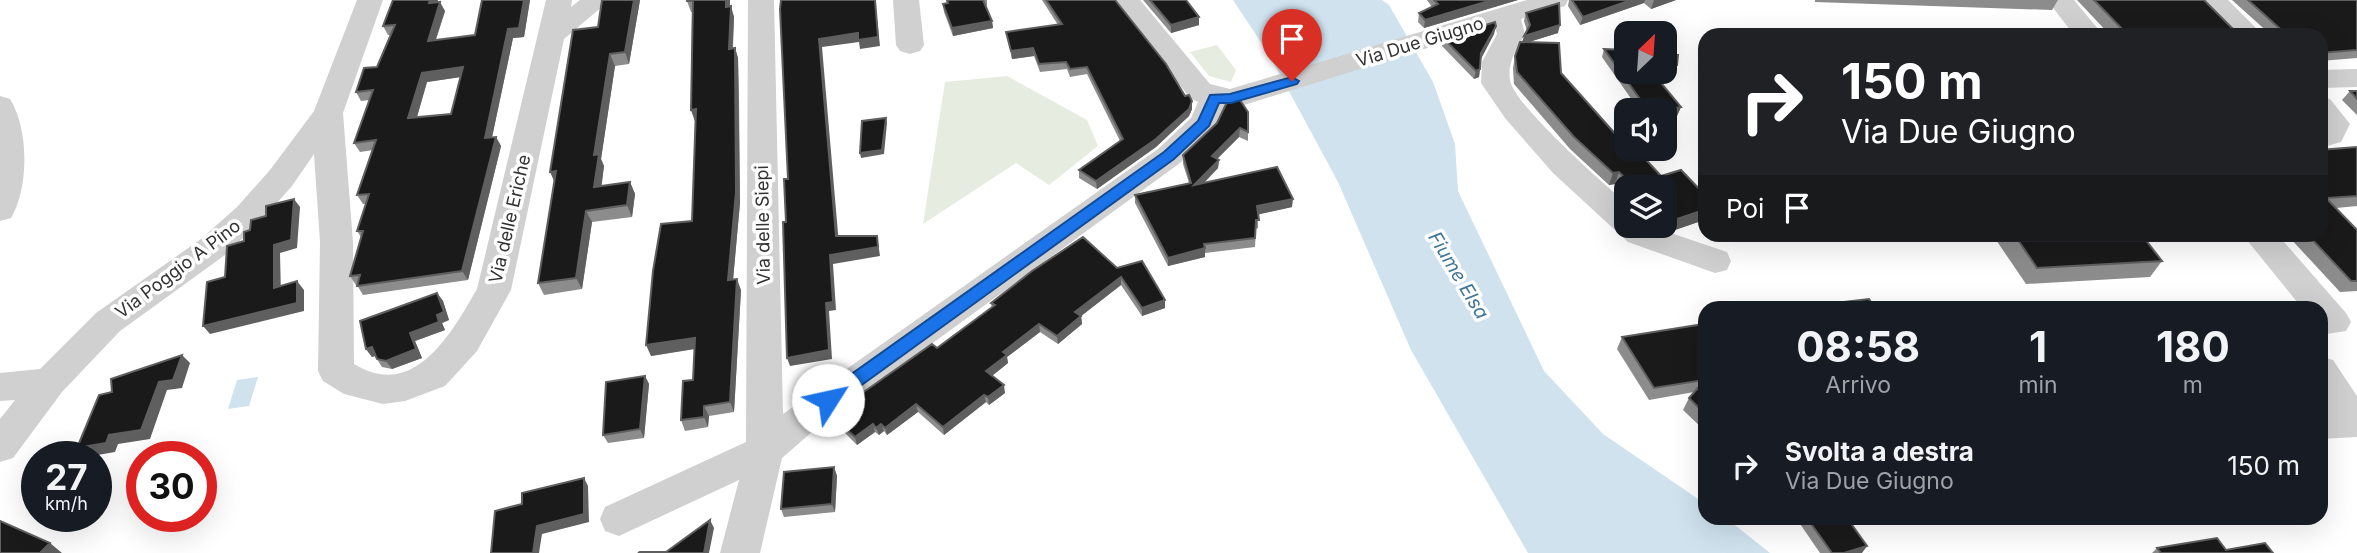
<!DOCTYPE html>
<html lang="it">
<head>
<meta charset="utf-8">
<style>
	body { margin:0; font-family:Inter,sans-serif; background:#242831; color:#f1f3f6; height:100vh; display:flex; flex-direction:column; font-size:26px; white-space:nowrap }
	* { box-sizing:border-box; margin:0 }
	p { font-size:23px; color:#9ea1a6 }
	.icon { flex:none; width:38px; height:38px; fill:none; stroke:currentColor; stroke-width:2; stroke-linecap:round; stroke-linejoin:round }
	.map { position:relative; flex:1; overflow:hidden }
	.sheet { position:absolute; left:1698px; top:301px; width:630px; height:224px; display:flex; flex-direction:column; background:#171b24; border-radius:21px; box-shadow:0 7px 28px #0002 }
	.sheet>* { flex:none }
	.top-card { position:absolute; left:1698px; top:28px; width:630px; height:214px; border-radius:21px; box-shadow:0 7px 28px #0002; background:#202124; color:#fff; overflow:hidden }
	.needle { width:46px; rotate:25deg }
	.fabs { position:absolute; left:1614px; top:21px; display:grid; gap:14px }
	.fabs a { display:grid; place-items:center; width:63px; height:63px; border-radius:14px; background:#171b24; box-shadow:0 7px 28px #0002; font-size:35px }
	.speed { position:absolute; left:21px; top:441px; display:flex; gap:14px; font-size:35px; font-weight:700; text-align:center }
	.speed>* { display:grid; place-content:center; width:91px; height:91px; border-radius:50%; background:#171b24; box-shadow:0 7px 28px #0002; line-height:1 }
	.speed small { font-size:18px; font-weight:400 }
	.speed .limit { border:10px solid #d22; background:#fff; color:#111 }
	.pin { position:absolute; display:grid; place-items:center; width:60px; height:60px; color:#fff; margin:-72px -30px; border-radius:50% 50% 50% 0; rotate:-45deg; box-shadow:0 0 7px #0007 }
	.pin .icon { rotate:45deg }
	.me { position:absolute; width:77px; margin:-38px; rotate:55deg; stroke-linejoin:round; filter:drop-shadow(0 0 5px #0008) }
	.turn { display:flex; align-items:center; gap:24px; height:147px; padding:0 28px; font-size:32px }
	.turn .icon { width:91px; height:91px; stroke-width:2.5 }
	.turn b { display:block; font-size:49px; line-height:60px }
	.then { display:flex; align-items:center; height:66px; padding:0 28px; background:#0003; gap:14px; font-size:26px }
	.eta { display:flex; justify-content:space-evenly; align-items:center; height:119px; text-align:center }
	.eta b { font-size:42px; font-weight:700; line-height:49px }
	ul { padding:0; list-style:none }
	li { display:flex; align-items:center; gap:21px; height:91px; padding:0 28px }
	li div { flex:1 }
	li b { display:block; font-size:26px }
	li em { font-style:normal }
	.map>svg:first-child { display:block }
</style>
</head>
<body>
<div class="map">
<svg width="2357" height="553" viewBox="0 0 2357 553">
	<rect width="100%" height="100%" fill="#fff"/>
	<path fill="#e6ecdf" d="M1217,45L1236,70L1231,82L1209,76L1190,52Z
		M1007,76L1087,120L1098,146L1049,185L1016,163L923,224L945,82Z"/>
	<path fill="#cfe2ee" d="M1233,0H1382L1389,5L1433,82L1455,144L1458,191L1544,371L1603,434L1704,503V518H1726L1770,553H1528L1411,350L1338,182L1270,56Z
		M258,377L249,406L228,409L237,380Z"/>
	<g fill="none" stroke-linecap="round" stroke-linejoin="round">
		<path fill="#d0d0d0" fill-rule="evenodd" d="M357,0H383L343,113L353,242L354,364C414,401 451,334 477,289L546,0H572L571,7L580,0H610L564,39L511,290L477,351L445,386L405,401L383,404L344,394L323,381L318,371L320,242L314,154L292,186L259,223L225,255L120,331L62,392L13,458L0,462V419L15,400L0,401V373L40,369L96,313L201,239L237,207L270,170L314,111Z
			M748,0H774L783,414L1158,149L1191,118L1198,102L1190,98L1113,0H1140L1210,84L1230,89L1527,0H1568L1565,6L1521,19L1525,34C1517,48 1507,63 1510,80C1513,104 1604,184 1626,203V226H1650L1727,252L1731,261L1727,270L1715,273L1628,242L1553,173L1505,118L1481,83L1482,62L1497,34L1495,27L1241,106L1225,108L1215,130L1180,163L820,425L782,458L760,553H720L739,480L619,536L605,531L600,519L605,507L746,442Z
			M893,0H919L924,45L920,51L910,54L900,51L896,45Z
			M2047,0H2074L2103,35H2074Z
			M2200,0H2228L2263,35H2233Z
			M2357,69V87L2320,88V70Z
			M0,96L10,99C29,129 29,188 11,218L0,221Z
			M2320,97L2330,99L2350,124L2341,142L2320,148Z
			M2242,234H2277L2346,313L2351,322L2346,331L2320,335V308H2302Z
			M2320,356L2333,360L2357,396V437L2320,439V409H2326L2320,400Z"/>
	</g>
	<path fill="#8c8c8c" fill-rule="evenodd" d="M438,0L437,3L445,11L436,40L475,35L482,0H530L524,37L513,38L492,137H496L501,146L468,280L363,295L357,285H356L350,276L361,237L357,231L366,204H363L357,195L373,150L360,152L354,143L370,100L361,101L356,92L377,67L391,35H388L383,26ZM460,77L451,114L417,117L427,82Z
		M640,0L629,64L615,66L601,159L604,166L601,186L630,182L635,194L632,217L592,222L582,289L544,295L538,283L554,181L598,27Z
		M730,0V6L734,17L733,48H735L738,58L739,93L740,203L733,280L741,290L734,412L709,416L708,427L685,431L681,420L693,380L695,349L651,356L692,221L695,121L691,110L692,12H691L687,1Z
		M946,0H987V5L986,6L992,21L993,28L953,36L944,12L943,4L947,3Z
		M1042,0H1115L1192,109L1189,116L1156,147L1097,189L1079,178V170L1120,141L1087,74L1070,77L1067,69L1040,72L1034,56L1012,59L1006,32L1058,25Z
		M1143,0H1186L1199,17V25L1171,33Z
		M1427,0H1518L1424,28L1418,22L1419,13L1432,7Z
		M1569,0H1676L1651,9L1644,3L1580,25L1568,6Z
		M1815,0H2058L2052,10L1815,2Z
		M2077,0H2204L2239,35H2110Z
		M2232,0H2357V58L2320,61V35H2271Z
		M1526,13L1558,33L1529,42L1561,73L1626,149L1661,176L1704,194V220L1672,231L1657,226H1664V187H1626V195L1615,184L1609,185L1570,149L1514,84L1513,68L1515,56L1527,31L1524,21Z
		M1494,34L1481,58L1479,77L1474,79L1442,46L1443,38Z
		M1604,49L1626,72H1664V54L1677,65L1674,74L1655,76L1681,107L1677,116L1664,110H1639L1602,57Z
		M2350,91H2357V115L2342,100Z
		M1248,112V141L1239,137L1217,159L1219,160L1218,168L1204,183L1292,207L1258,214V228L1256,229L1255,247L1205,253V257L1168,266L1135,203V195L1189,183L1183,164V155Z
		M2357,147V206L2336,208L2357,230V291L2340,292L2290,238L2293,234H2320V150Z
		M1992,234H2141L2162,261L2150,277L2026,284Z
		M1117,268L1165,300V308L1142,316L1121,285L1081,316L1082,324L1058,344L1040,332L1007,357L1008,363L992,376L1005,393L989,405L986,402L944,435L918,412L887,435L884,431L879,435L875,432L857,445L834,422L831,415L937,348L992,308L991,303Z
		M437,293L443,301L449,320L442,323L445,330L415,341L422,358L392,369L382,367L375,356L372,357L366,349Z
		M1704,324V391H1702L1704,393V430L1683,410L1689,398L1694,392L1649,400L1617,349L1622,337Z
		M645,376L649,384L644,438L608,443L603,435Z
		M834,467L837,476L835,512L784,517L781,509Z
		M1796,518H1847L1862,553H1820Z
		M2157,548L2226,550L2273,553H2152Z"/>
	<path fill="#5f5f5f" d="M430,0H438L434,12L429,3Z
		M524,0H530L524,37L513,38L490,147L485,138L508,29Z
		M634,0H640L629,64L625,52Z
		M726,0H730L729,17L726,7Z
		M875,0L880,46L860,49L859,42L822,47L839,245L836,236L819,39Z
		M1492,0H1518L1424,28L1425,20Z
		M1631,0H1645L1644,3L1580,25L1583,17Z
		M1654,0H1676L1651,9Z
		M440,2L445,11L432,50L428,41Z
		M731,6L734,17L732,59L729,49Z
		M1199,17V25L1171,33V25Z
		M992,21L993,28L953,36L952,28Z
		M1560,25L1558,33L1522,44L1524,36Z
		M1496,26L1494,34L1480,61L1481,53Z
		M735,48L738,58L740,203L732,291L728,280Z
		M1033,48L1034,56L1012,59L1011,51Z
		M610,54L615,66L601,159L604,166L600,199L594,187V155Z
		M463,67L468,76L427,82L414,127L408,118L422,73Z
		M1480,69L1479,77L1474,79L1476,71Z
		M1192,101V109L1189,116L1156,147L1097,189L1096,181Z
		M1681,107L1677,116L1664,119V110Z
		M696,109L695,121L691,110Z
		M886,118L887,123L884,154L861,158L860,153Z
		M1240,128L1239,137L1211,165L1212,156Z
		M496,137L501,146L468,280L462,271Z
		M1219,160L1218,168L1194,193V185Z
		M556,171L555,183L550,172Z
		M1619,172L1615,184L1609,185L1613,173Z
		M630,182L635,194L632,217L627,205Z
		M294,199L300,207L297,248L280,253L281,296L274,288V245Z
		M1293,199L1292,207L1256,215L1257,206Z
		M1704,210V220L1672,231L1677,219Z
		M586,211L592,222L582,289L576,278Z
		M877,236L880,256L833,264L836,310L829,311L832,359L790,366L787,358L826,303L830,255Z
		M1205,248V257L1168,266V258Z
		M1121,277V285L1076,320L1075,312Z
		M737,279L741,290L734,412L730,402Z
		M297,281L304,290V311L210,334L203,326Z
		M437,293L443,301L449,320L442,323L445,330L415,341L422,358L392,369L386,361L410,333L437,315Z
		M1165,300V308L1142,316V308Z
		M1081,316L1082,324L1058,344L1057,336Z
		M1039,324L1040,332L1007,357L1008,363L988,379L986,371L1003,352Z
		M695,338L700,348L651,356L646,345Z
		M372,347L378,355L372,357L366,349Z
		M182,355L190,363L182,388L167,390L150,439L118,444L115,452L86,457L77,448L109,435L159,382Z
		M645,376L649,384L644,438L640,429Z
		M1004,385L1005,393L989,405L988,397Z
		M984,395L986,402L944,435L943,427Z
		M916,404L918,412L887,435L885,428Z
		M704,406L709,416L708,427L704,417Z
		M873,424L875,432L857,445L855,437Z
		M881,424L884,431L879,435L876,428Z
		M834,467L837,476L835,512L832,504Z
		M584,478L588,486L589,522L542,534L539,553H533L537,526Z
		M710,520L714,528L709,553H704Z
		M50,543L62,553H40Z
		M1867,546L1862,553H1844Z"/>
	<path fill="#1a1a1a" stroke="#5f5f5f" stroke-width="2" fill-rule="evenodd" d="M393,0H430L429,3L440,2L428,41L475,35L482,0H524L519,28L508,29L485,138L496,137L462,271L357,286L360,275L350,276L363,231H357L369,194L357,195L376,140L354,143L373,90L356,92L364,68L377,67L395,25L383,26ZM463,67L451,114L408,118L422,73Z
		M602,0H634L625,52L610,54L594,155L599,154L594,187L630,182L627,205L586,211L576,278L538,283L556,171L550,172L573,30L598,27Z
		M687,0H726V7L731,6L729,49L735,48L736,192L728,280L737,279L730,402L704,406V417L681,420L683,381L693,380L695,338L646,345L653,271L661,224L692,221L696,109L691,110L693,1H687Z
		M781,0H875L878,37L858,40V33L819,39L836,236H877L878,247L830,255L833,302L826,303L829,350L787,358L783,222H786L784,179H788L780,9Z
		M947,0H983L992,21L952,28L943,4L948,3Z
		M1046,0H1115L1166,64L1185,96L1189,95L1192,101L1189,109L1156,139L1096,181L1079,170L1123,139L1087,67L1070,69L1066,62L1039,64L1033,48L1011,51L1006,32L1062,24Z
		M1150,0H1186L1199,17L1171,25Z
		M1434,0H1492L1425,20L1419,13L1438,4Z
		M1572,0H1631L1583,17Z
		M2094,0H2204L2239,35H2128Z
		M2248,0H2357V50L2320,53V35H2287Z
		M1559,3L1560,25L1524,36L1530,25L1526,13Z
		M1495,22L1496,26L1481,53L1480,69L1476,71L1443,38Z
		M1980,32L1982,35H1913Z
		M1520,42L1559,43L1561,73L1626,146V149H1628L1631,151L1637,150L1661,176L1681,170L1704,194V210L1677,219L1664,215V187H1634L1619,172L1613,173L1574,137L1517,72L1515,56Z
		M1604,49L1626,50V72H1652L1681,107L1664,110H1648Z
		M1664,54L1678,55L1677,65L1664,66Z
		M2350,91H2357V99Z
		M1240,100L1248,112V132L1240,128L1212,156L1219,160L1194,185L1277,167L1293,199L1257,206L1259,220H1256L1255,238L1204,244L1205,248L1168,258L1135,195L1191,183L1183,155L1217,123L1227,102Z
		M886,118L882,150L860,153L862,121Z
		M2357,147V196L2326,198L2357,230V281H2351L2307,234H2320V150Z
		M294,199L291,240L274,245V288L297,281V303L203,326L207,282L225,277L227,246L244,241V232L250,230L251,220L266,216V206Z
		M2014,234H2141L2162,261L2037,268Z
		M1083,237L1117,268L1142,261L1165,300L1142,308L1121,277L1075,312L1081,316L1057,336L1039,324L1003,352L1007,355L986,371L1004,385L988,397L984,395L943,427L916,404L885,428L881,424L876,428L873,424L855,437L831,415L932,344L937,348L995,305L991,303L1032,271Z
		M437,293L444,312L437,315L439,322L410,333L416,349L386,361L377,359L372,347L366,349L360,321Z
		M1869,299L1875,308H1819L1817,305Z
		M1704,324V380L1654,388L1622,337Z
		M182,355L173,380L159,382L141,430L109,435L106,443L77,448L99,395L112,392L111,379Z
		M645,376L640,429L603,435L606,382Z
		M1698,388L1704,393V413L1689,398Z
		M834,467L832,504L781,509L784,472Z
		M584,478V514L537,526L533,553H491L495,511L522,504V493Z
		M1807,518H1847L1867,546L1844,553H1832Z
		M710,520L704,553H638L640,552H666Z
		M0,521L50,543L40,553H0Z
		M2217,538L2226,550L2265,543L2273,553H2161L2157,548Z"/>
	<path fill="#1a73e8" stroke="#114b97" stroke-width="2" d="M1292,77L1299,81L1297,84L1231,103H1219L1209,126L1174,159L834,405H822L820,400L822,395L1164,152L1198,121L1210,95L1230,94Z"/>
	<g text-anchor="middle" stroke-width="7" stroke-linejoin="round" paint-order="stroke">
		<g font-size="18" fill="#333" stroke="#fff">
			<text transform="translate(1420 42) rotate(-17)" y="6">Via Due Giugno</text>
			<text transform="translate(510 219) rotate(-77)" y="6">Via delle Eriche</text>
			<text transform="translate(763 225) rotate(-91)" y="6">Via delle Siepi</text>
			<text transform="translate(178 269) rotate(-37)" y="6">Via Poggio A Pino</text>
		</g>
		<g font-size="19" font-style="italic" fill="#3f7597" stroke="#fff">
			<text transform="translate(1459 275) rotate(59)" y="7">Fiume Elsa</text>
		</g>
	</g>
</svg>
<div class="fabs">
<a><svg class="needle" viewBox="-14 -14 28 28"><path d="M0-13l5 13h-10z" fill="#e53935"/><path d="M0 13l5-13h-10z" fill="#9ea1a6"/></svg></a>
<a><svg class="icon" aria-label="sound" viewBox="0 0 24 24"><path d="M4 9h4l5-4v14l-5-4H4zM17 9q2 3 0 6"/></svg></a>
<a><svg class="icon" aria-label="layers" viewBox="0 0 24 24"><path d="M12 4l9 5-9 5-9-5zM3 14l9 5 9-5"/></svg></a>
</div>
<div class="speed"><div>27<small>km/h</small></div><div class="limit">30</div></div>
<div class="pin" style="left:1292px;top:81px;background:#d93025"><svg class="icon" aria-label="arrive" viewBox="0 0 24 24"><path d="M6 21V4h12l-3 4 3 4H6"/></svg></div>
<svg class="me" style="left:828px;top:400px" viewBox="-20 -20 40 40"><circle r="19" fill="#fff"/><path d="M0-13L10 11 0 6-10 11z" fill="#1a73e8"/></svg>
<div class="top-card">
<div class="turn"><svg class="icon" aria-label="right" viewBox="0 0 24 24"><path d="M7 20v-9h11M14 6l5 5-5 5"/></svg><div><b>150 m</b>Via Due Giugno</div></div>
<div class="then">Poi<svg class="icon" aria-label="arrive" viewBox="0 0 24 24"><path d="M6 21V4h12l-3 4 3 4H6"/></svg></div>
</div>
<section class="sheet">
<div class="eta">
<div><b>08:58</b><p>Arrivo</p></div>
<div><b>1</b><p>min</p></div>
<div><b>180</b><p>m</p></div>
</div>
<ul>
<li><svg class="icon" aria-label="right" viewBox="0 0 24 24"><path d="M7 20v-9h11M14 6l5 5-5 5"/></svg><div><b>Svolta a destra</b><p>Via Due Giugno</p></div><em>150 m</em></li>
</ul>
</section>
</div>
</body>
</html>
